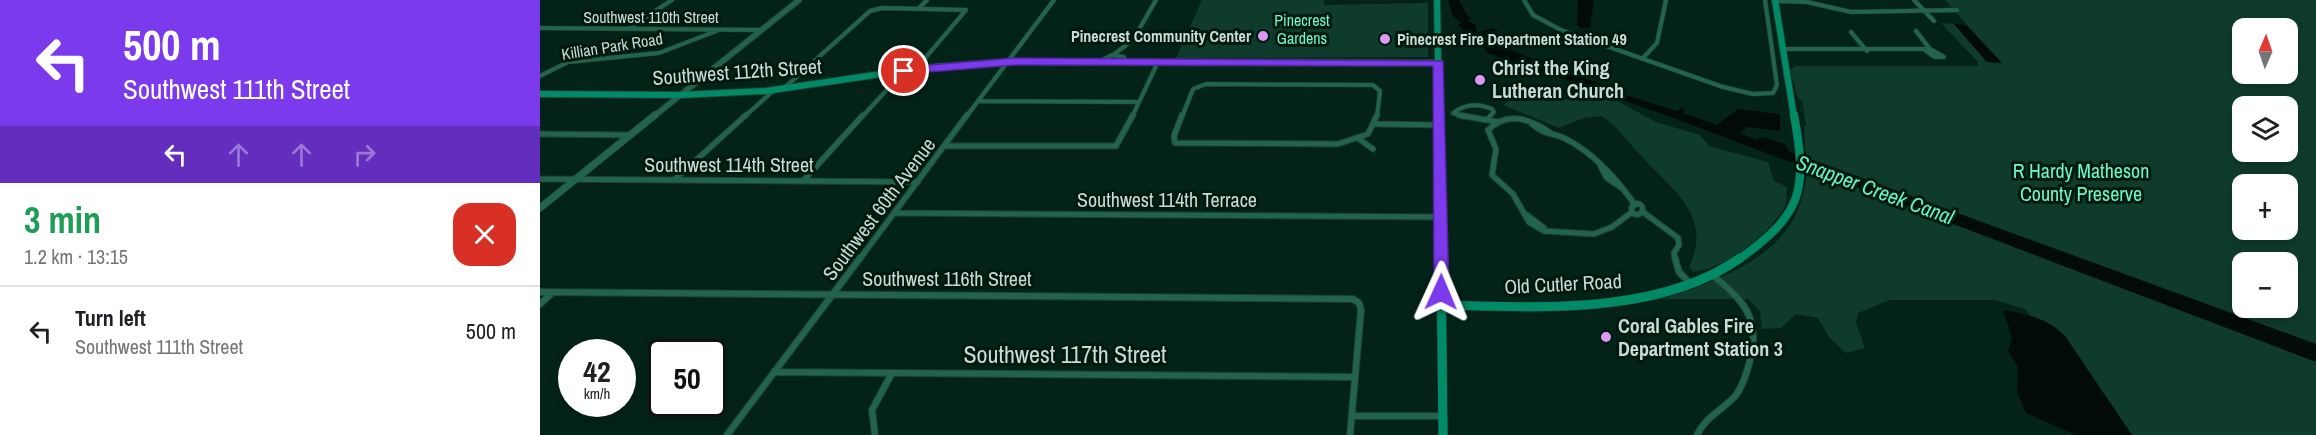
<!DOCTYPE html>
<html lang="en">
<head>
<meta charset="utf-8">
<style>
	body { margin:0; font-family:"Archivo Narrow",sans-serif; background:#f2f2f2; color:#202124; height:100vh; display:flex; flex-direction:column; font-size:22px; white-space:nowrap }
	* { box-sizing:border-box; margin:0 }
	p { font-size:20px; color:#757577 }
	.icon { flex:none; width:33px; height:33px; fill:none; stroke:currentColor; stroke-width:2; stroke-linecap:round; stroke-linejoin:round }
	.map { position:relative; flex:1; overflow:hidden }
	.details { display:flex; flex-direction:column; background:#fff; width:540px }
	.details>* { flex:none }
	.banner { background:#7c3aed; color:#fff; overflow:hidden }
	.needle { width:39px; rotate:2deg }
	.fabs { position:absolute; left:1692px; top:18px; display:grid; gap:12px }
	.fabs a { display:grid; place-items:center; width:66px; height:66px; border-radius:12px; background:#fff; box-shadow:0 3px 9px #0003; font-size:30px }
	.speed { position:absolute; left:18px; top:339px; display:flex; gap:12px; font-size:30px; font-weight:700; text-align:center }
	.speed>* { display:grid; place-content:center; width:78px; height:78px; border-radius:50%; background:#fff; box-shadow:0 3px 9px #0003; line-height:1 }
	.speed small { font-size:15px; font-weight:400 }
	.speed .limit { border:3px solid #111; border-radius:9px; background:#fff; color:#111 }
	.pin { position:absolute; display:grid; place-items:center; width:51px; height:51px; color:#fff; margin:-26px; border:3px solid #fff; border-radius:50%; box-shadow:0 2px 6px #0007 }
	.me { position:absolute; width:66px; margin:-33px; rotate:1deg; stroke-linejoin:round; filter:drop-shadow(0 0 4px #0008) }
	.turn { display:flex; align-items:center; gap:21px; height:126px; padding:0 24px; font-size:27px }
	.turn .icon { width:78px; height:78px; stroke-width:2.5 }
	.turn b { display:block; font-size:42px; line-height:51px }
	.lanes { display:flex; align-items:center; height:57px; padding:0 24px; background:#0003; justify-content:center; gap:30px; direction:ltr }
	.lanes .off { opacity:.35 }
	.round { display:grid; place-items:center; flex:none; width:63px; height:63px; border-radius:18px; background:#f2f2f2 }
	.headline { display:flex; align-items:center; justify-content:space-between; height:102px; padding:0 24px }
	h1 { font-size:36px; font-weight:700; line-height:45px; color:#1e9e55 }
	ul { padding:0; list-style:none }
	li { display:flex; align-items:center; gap:18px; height:90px; padding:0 24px; border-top:2px solid #e0e0e0 }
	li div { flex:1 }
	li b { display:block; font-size:22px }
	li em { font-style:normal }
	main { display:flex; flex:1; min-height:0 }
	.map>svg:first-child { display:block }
</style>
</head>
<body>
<main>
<section class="details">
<div class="banner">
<div class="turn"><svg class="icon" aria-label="left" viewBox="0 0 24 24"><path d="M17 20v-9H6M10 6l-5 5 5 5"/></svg><div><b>500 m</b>Southwest 111th Street</div></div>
<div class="lanes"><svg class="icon" aria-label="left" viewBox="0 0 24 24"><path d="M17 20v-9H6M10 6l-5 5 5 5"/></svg><svg class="icon off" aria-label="ahead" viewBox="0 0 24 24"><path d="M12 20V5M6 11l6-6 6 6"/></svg><svg class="icon off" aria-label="ahead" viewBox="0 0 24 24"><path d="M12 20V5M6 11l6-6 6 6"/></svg><svg class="icon off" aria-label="right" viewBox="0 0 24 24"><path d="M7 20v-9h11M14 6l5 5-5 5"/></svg></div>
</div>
<div class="headline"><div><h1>3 min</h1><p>1.2 km · 13:15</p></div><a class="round" style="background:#d93025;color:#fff"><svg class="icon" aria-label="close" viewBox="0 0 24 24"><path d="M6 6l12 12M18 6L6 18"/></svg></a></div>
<ul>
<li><svg class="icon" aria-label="left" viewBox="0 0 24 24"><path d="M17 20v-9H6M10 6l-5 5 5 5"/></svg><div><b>Turn left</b><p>Southwest 111th Street</p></div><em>500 m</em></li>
</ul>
</section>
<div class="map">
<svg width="1776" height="435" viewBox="0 0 1776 435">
	<rect width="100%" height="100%" fill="#032319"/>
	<path fill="#0e3b2c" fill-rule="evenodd" d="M662,0H784V5L888,3V57L636,58Z
		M1405,0H1776V435H1573L1485,309L1455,300H1350L1318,313L1316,323L1325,348L1306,353L1289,337L1278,318L1256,314L1241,328L1222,329L1220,311L1208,299H1120C1166,286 1226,264 1252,222C1262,206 1265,186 1268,169L1271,170V160L1266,158L1264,126H1266L1262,101L1258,98L1250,70L1255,66H1438V62L1401,23L1414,24L1447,62L1461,63ZM1702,28H1748V74H1702ZM1702,106H1748V152H1702ZM1702,184H1748V230H1702ZM1702,262H1748V308H1702Z
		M1060,98L1074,99L1116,122L1160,135L1169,146L1228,162L1234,181L1247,187C1246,194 1247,204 1243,210C1224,239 1187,267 1153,272L1149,267C1172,219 1137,193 1107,162C1091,146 1080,129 1062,116L1044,118L1019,128L963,105L969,101Z"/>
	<path fill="#020b07" d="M908,0H919L927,15L931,18L928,21L935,24L937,33L952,28L958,31L948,36L949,39C970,50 992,61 1015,63L1012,66L1019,68L1022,65L1029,67L1027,70C1042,75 1058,87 1073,84L1083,91V94L1136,111L1141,108L1145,110L1143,113L1177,125L1198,109L1240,114V131L1207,127L1200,133L1216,140L1223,137L1245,144L1248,151L1776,344V362L1134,118L945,52V48L918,25L922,23L913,16Z
		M1038,0H1054L1050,28H1041L1037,25Z
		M1414,24L1426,25L1462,63L1447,62Z
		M1463,310C1487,314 1508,318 1525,336L1592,435H1536L1486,413L1477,392L1478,367L1468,351L1472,338Z"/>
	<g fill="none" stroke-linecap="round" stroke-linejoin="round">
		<defs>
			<path id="minor-far2" d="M984,0L993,15L1021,30L1183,87L1213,94L1233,93L1237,85L1225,0
				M1374,0L1394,21
				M1235,1L1267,2L1311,12L1417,10
				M379,8L387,0
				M91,27L132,0
				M0,28L222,30
				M1311,32L1327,51
				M1243,49H1390L1376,31
				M1386,51L1395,57H1404L1390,49
				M573,55L593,40L616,0
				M1103,58L1117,43L1126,0
				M559,62L572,55L584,57V62
				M0,76L28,62L119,53L179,30
				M243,89L330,11L342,8L426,10L376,69
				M438,101L599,102
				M204,117L233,91
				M322,117L364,71
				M426,117L514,0
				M592,117L618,62
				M642,117L653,89L666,84L833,85L840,91L837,117
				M924,117L913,113C925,104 938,103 952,109L954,112L949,117"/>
			<path id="minor-far1" d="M642,115L634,136L635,143L798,144L828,134L837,115
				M919,115L958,122
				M836,124L898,125
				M992,124C1005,136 1013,132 1026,139C1055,154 1077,179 1095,205
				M0,134L90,135
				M1012,134C991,119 968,110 948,130L956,149L952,175L973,194L989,222L1004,231L1054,234L1072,227L1092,212
				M819,139L833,149
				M404,146H576L593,115
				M1060,165L1067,178L1082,188
				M0,179L378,182
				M134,180L206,115
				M263,181L323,115
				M1091.5 209a5.5 5.5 0 1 1 11 0a5.5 5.5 0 1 1-11 0Z
				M1103,212L1138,238L1139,245L1134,253L1136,260
				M355,213L900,217
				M987,215L1004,228
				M319,260L427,115"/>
			<path id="minor" d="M1135,258L1139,272L1150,283
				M0,292L813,299L819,303L821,310L810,435
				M0,304L12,293
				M234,372L815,377
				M812,416H903
				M187,435L320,258
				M335,435L332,410L352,373
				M1157,435C1166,416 1183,410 1196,395C1203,386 1207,372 1210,360C1221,317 1203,300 1171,274"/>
			<path id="tertiary-far1" d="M113,117L259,0"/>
			<path id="tertiary" d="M0,208L115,115"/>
			<path id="secondary-far2" d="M897,0L899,117
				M1235,0L1254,117
				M0,94L141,95L226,91L382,68L467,62L899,63"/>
			<path id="secondary-far1" d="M899,115L901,260
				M1198,260C1262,214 1268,192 1254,115"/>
			<path id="secondary" d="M901,258L903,435
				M901,305C995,307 1119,316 1200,258"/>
		</defs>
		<use href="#minor-far2" stroke="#1f3d33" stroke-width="5"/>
		<use href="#minor-far1" stroke="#1f3d33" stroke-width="7"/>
		<use href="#minor" stroke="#1f3d33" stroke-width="8"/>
		<use href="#tertiary-far1" stroke="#1f3d33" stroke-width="7"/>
		<use href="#tertiary" stroke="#1f3d33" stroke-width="8"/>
		<use href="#secondary-far2" stroke="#1f3d33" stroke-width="8"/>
		<use href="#secondary-far1" stroke="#1f3d33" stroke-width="9"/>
		<use href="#secondary" stroke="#1f3d33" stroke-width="10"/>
		<use href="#minor-far2" stroke="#21634c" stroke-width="4"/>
		<use href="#minor-far1" stroke="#21634c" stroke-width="5"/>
		<use href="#minor" stroke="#21634c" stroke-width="6"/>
		<use href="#tertiary-far1" stroke="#21634c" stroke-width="5"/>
		<use href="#tertiary" stroke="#21634c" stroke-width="7"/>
		<use href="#secondary-far2" stroke="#018a66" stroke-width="6"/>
		<use href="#secondary-far1" stroke="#018a66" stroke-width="8"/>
		<use href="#secondary" stroke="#018a66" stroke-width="9"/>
	</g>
	<path fill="#7c3aed" stroke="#51269a" stroke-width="1.5" d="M475,58L903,61L909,292L901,296L894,292L893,66L475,65L364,74L359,71L364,67Z"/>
	<g fill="#dc99f4" stroke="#001a10" stroke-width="2">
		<circle cx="723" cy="36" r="6"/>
		<circle cx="845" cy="39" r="6"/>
		<circle cx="940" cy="80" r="6"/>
		<circle cx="1066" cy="337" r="6"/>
	</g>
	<g text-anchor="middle" stroke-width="6" stroke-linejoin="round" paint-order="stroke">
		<g font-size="16" fill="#c9dbd3" stroke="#001a10">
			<text x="111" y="23">Southwest 110th Street</text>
			<text transform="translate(72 46) rotate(-9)" y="6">Killian Park Road</text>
		</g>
		<g font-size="16" fill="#6ff7c6" stroke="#001a10">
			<text x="762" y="26">Pinecrest<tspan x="762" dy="18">Gardens</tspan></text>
		</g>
		<g font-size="16" font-weight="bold" fill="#c9dbd3" stroke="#001a10" text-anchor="end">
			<text x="711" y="42">Pinecrest Community Center</text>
			<text x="857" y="45" text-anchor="start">Pinecrest Fire Department Station 49</text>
		</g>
		<g font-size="20" font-weight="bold" fill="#c9dbd3" stroke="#001a10" text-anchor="start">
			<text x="952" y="75">Christ the King<tspan x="952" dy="23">Lutheran Church</tspan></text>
			<text x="1078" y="333">Coral Gables Fire<tspan x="1078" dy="23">Department Station 3</tspan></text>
		</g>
		<g font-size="20" fill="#c9dbd3" stroke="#001a10">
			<text transform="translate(197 72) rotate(-4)" y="7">Southwest 112th Street</text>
			<text x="189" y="172">Southwest 114th Street</text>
			<text x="627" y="207">Southwest 114th Terrace</text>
			<text transform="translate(339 209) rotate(-53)" y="7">Southwest 60th Avenue</text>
			<text x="407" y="286">Southwest 116th Street</text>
			<text transform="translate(1023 284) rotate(-3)" y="7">Old Cutler Road</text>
		</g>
		<g font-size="20" fill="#6ff7c6" stroke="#001a10">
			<text x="1541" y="178">R Hardy Matheson<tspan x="1541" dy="23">County Preserve</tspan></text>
		</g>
		<g font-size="21" font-style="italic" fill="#6bf4c3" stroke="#001a10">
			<text transform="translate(1335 190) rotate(20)" y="7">Snapper Creek Canal</text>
		</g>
		<g font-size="24" fill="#c9dbd3" stroke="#001a10">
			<text x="525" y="363">Southwest 117th Street</text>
		</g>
	</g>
</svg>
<div class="fabs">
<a><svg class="needle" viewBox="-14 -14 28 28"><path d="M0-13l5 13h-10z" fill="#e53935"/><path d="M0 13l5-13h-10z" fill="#757577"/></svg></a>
<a><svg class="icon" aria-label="layers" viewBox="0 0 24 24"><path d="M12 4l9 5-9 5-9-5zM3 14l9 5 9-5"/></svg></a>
<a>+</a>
<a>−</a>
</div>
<div class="speed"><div>42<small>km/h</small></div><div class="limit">50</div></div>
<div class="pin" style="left:364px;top:71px;background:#d93025"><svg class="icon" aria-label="arrive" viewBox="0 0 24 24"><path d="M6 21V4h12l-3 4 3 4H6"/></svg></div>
<svg class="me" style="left:901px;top:292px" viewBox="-20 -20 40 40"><path d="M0-17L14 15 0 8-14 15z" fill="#7c3aed" stroke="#fff" stroke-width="4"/></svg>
</div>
</main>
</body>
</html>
